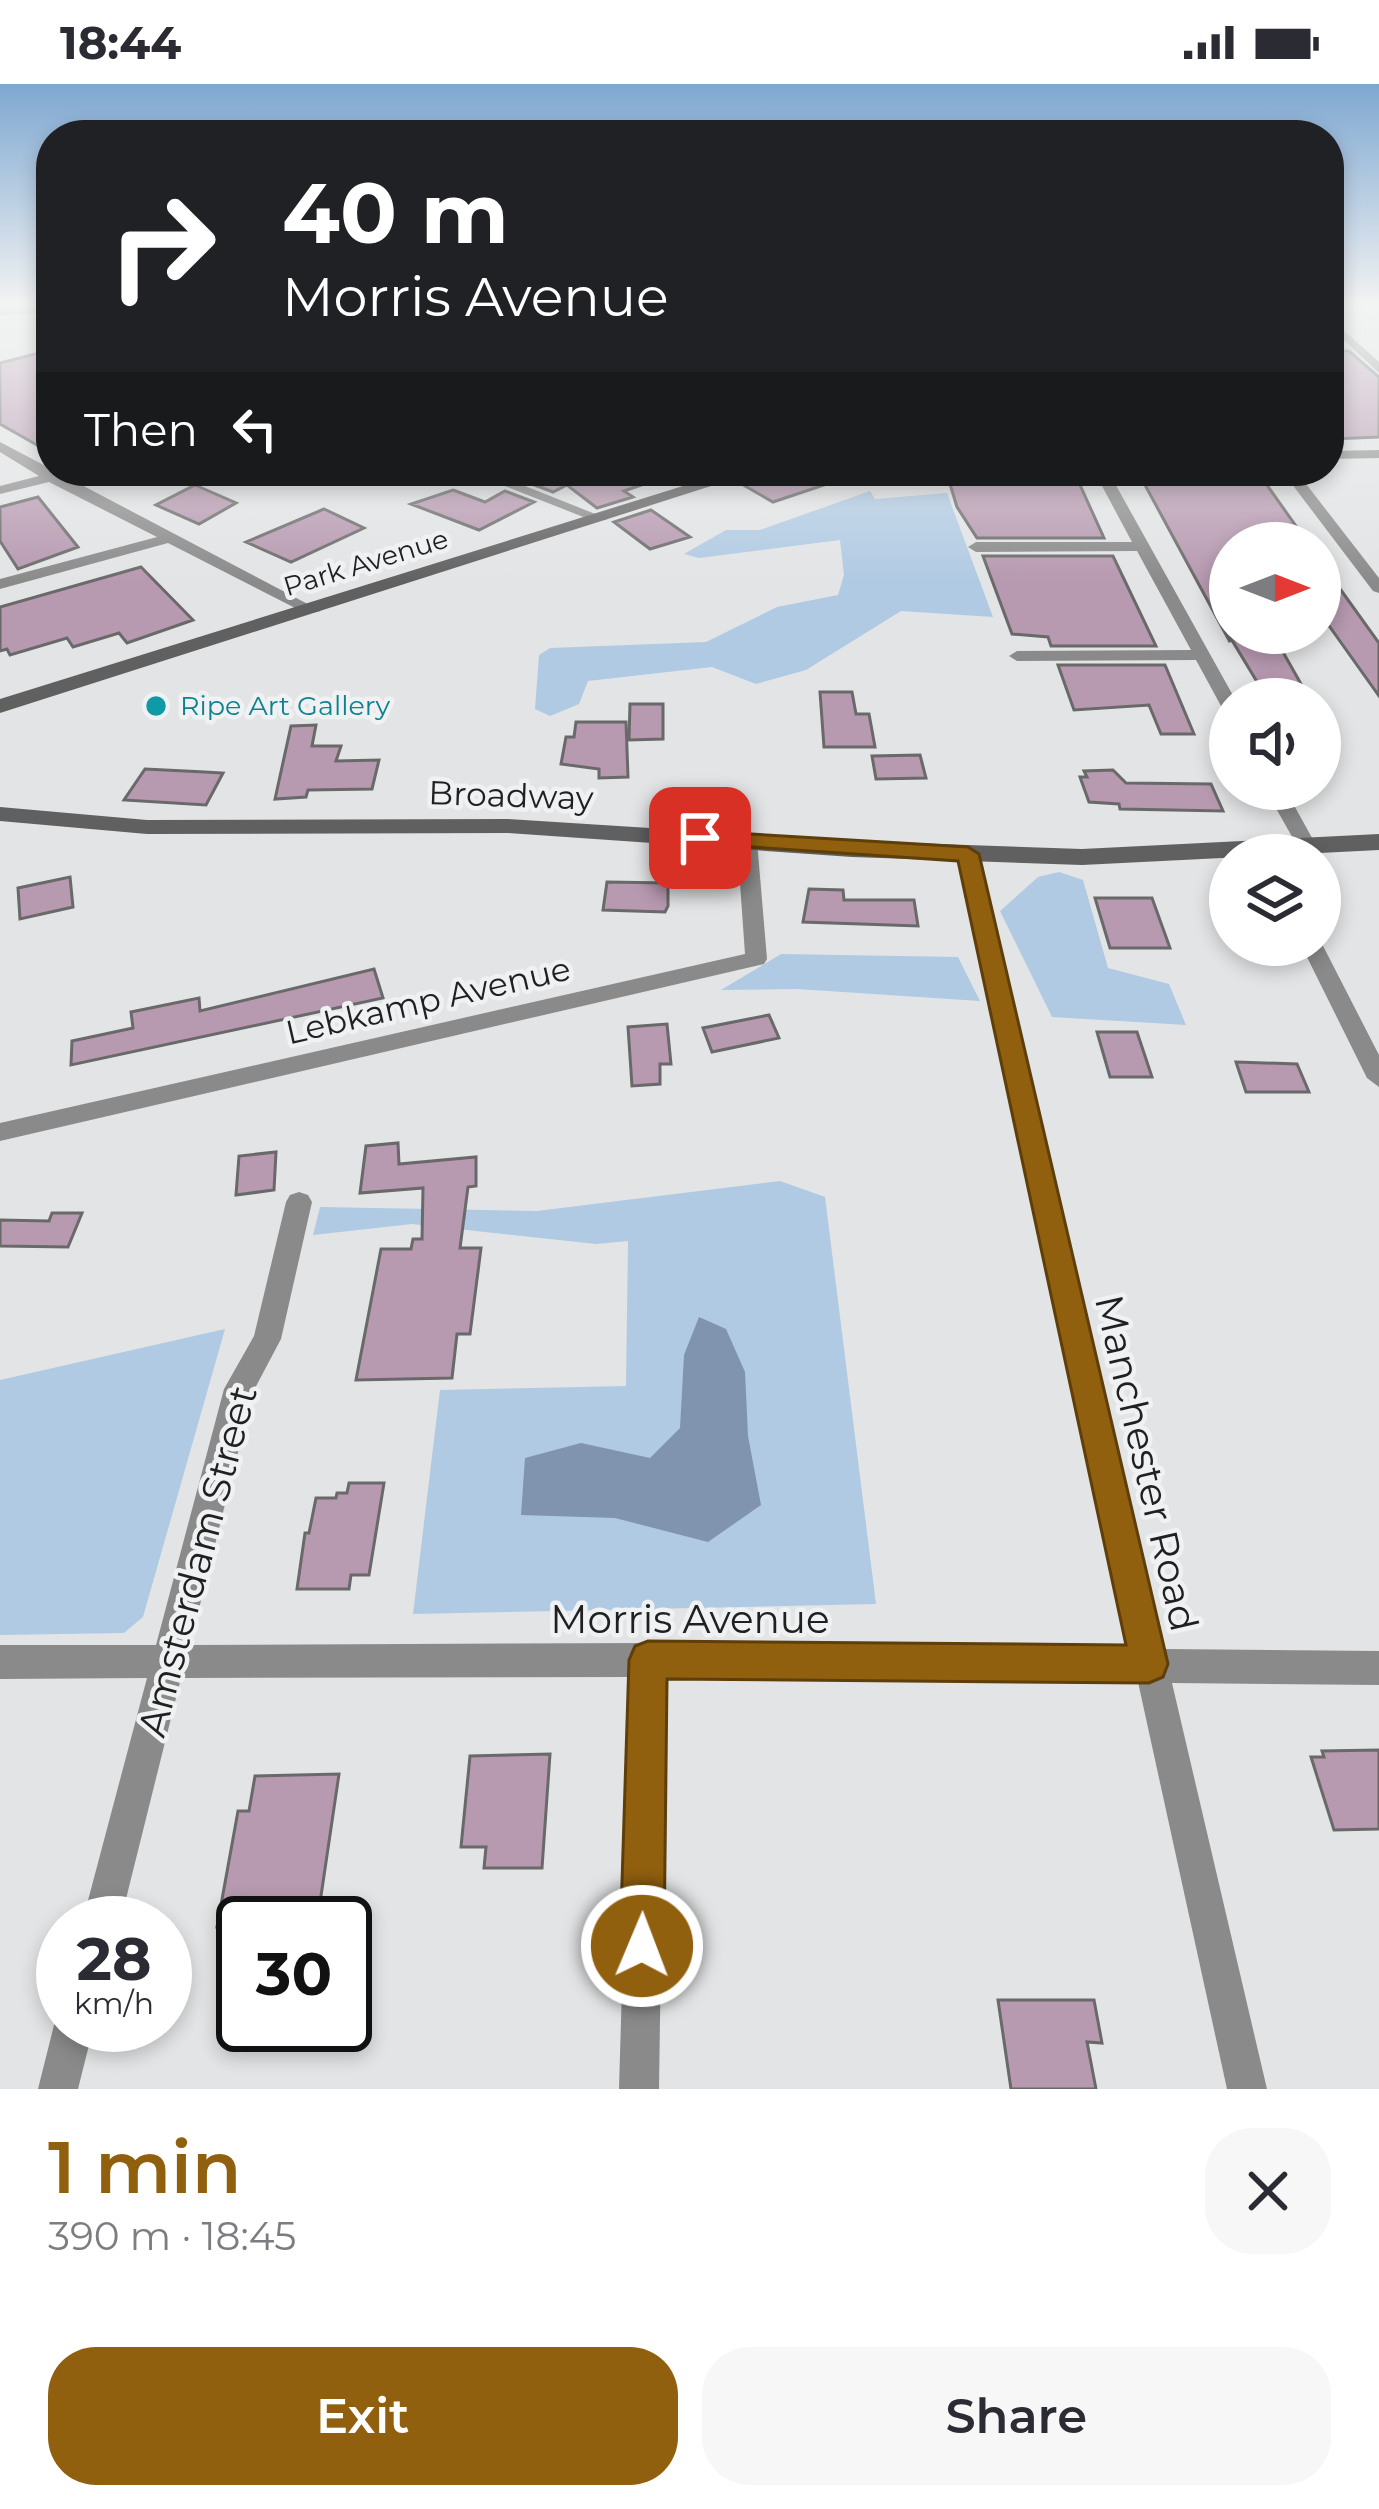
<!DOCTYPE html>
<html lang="en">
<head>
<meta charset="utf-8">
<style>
	body { margin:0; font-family:Montserrat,sans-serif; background:#f7f7f7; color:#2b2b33; height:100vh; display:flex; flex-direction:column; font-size:45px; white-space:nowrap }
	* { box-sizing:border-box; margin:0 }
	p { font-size:39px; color:#7c7c81 }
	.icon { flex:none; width:66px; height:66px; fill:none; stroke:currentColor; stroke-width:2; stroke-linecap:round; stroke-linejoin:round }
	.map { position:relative; height:2005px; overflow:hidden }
	.panel { display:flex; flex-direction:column; background:#fff; flex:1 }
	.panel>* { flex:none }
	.guide { position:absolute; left:36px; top:36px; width:1308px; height:366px; border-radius:48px; box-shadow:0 6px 18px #0003; background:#202124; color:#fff; overflow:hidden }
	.needle { width:78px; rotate:90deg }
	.tools { position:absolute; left:1209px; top:438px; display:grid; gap:24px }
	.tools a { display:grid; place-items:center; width:132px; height:132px; border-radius:50%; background:#fff; box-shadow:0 6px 18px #0003; font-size:60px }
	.speed { position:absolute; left:36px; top:1812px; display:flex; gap:24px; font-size:60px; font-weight:700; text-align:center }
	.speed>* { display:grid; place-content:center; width:156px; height:156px; border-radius:50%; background:#fff; box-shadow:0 6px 18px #0003; line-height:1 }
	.speed small { font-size:30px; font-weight:400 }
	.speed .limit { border:6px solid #111; border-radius:18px; background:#fff; color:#111 }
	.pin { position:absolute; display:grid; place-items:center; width:102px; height:102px; color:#fff; margin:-51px; border-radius:24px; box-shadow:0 6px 18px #0006 }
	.me { position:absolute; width:132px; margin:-66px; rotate:1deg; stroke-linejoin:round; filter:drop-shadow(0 0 9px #0008) }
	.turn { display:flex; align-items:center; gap:42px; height:252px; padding:0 48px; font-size:54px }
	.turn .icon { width:156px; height:156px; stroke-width:2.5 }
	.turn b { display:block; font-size:84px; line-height:102px }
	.then { display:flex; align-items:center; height:114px; padding:0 48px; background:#0003; gap:24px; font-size:45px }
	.round { display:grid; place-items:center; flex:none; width:126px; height:126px; border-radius:48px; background:#f7f7f7 }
	.headline { display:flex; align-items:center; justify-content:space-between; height:204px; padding:0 48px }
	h1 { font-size:72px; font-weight:600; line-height:90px; color:#91600e }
	.button { display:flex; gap:24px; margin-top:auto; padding:24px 48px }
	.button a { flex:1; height:138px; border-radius:48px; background:#91600e; color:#fff; font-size:48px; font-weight:600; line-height:138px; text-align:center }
	.button a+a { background:#f7f7f7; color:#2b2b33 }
	.status { display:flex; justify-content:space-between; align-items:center; height:84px; padding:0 60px; background:#fff; direction:ltr }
	.status svg { height:33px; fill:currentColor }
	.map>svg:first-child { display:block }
</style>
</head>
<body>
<div class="status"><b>18:44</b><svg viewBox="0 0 49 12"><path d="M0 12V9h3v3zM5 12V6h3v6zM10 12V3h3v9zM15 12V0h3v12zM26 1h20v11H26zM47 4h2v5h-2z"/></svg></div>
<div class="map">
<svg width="1379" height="2005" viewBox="0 0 1379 2005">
	<rect width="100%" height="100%" fill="#e3e4e5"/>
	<path fill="#b0cae3" d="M870,407L875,415L947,409L993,533L901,527L806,586L756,600L712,583L588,597L579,620L550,632L535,625L539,571L550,564L706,558L777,523L838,511L844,491L840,456L699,474L684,470L726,446H760Z
		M1059,788L1083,796L1108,884L1169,900L1186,941L1052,933L1000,827L1038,793Z
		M781,870L958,873L980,917L797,905L721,906Z
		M780,1097L825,1113L876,1520L413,1530L440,1306L626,1302L628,1157L596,1160L412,1140L313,1151L320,1123L537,1127Z
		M225,1245L143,1533L124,1549L0,1551V1296Z"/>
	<path fill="#8093af" d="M699,1233L726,1245L745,1288L748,1352L761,1421L708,1458L615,1434L521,1431L525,1374L581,1359L650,1374L680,1344L684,1271Z"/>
	<path fill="#b799b0" stroke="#6a696a" stroke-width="3" d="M51,266V369L0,340V279Z
		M1329,267H1349L1379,293V353L1331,355L1338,362H1329Z
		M543,387H669L670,391L624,407L633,413L597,424L567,401L553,408L524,397Z
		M762,387H854V391L773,418L738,398Z
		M946,387L1075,390L1104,454H977L957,423Z
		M1257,387L1308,459H1230V549H1266L1279,561L1305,607H1300L1305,615H1270L1262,606L1230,553V558L1138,388Z
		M195,401L236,419L199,440L156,421Z
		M453,406L485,418L505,407L534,418L479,446L411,420Z
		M38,413L78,463L18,485L0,457V423Z
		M324,425L364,444L291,478L246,458Z
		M651,426L690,453L650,465L614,438Z
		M983,472H1113L1156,562H1051L1048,553L1012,550Z
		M1320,477L1379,559V612L1320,529Z
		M141,483L193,536L127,559L119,549L73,563L67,554L10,571L7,565L0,567V523Z
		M1058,581H1165L1194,650H1161L1149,621L1074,626Z
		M820,608H852L856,630H869L875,663H824Z
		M630,620H663V655L629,656Z
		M576,638H626L628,693L599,694V685L561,680L566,653H574Z
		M316,641L312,662H341L336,677L379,676L372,705L308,706L306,713L275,715L291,642Z
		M920,671L926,694L876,695L872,672Z
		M145,685L205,688L223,689L206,721L124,716Z
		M1113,686L1126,699L1211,700L1223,727L1120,725L1119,720L1089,718L1080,693H1087L1084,687Z
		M70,793L73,823L20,835L18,804Z
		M607,798L668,799V822L665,828L603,826Z
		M809,805L843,806L844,816H914L918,842L803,838Z
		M1095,814H1152L1170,864H1110Z
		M374,885L383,914L71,981L72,957L133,944L131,928L199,914L200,927Z
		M769,931L779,954L712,968L703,944Z
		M667,940L671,980H660V1000L632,1002L628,943Z
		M1097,948H1137L1152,993H1110Z
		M1236,978L1297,980L1309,1008H1246Z
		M398,1059L399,1080L476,1073V1102L468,1103L460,1164H481L470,1250H457L452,1294L356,1296L381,1165H411L413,1155H422L423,1104L360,1109L366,1062Z
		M276,1068L274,1106L236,1111L239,1072Z
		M52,1129H82L68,1163L0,1162V1136L49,1137Z
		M349,1399H384L369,1491H351L349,1505H297L305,1449H309L316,1414H336L337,1409H347Z
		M1379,1666V1745L1334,1746L1311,1673H1324L1322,1667Z
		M550,1670L542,1784H484L486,1763H461L470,1672Z
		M339,1690L317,1839L217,1843L238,1727H249L255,1692Z
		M998,1916H1094L1102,1959L1087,1958L1096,2005H1011Z"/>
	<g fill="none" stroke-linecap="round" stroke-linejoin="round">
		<path fill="#8b8a8a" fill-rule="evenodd" d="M51,223V229L0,231V225Z
			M1329,233L1379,278V289L1329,242Z
			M0,358L321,527L307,530L168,459L0,505V495L157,453L49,398L0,410V402L39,392L0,368Z
			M1379,366V374L1329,375V367Z
			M467,387H487L608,435L596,438Z
			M1094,387H1108L1235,615H1230V627L1221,622L1196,576L1017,577L1009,572L1017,567L1191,566L1137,467L976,468L968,463L976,458H1132Z
			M1282,387H1296L1379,494V509L1373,507Z
			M1265,705H1285L1316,761L1313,765H1299Z
			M747,751L757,757L767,875L764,880L0,1057V1039L745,870L737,757Z
			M968,764L978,770L1164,1565L1379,1567V1601L1172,1599L1267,2005H1227L1138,1598L665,1593L659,2005H619L631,1593L181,1594L120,1839H82L147,1594L0,1595V1561H156L224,1305L254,1252L286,1118L290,1111L299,1108L308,1111L312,1118L281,1255L253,1308L190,1561L648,1559L1131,1564L958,770Z
			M1320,856L1379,971V1003L1367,994L1301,861H1320Z
			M63,1926V1941H94L78,2005H38L54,1941Z"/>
		<path fill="#616060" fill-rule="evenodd" d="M731,387H758L0,629V615Z
			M0,723L147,736L508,735L852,757L1082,765L1379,750V766L1082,781L852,773L508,749L147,750L0,737Z"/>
	</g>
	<linearGradient id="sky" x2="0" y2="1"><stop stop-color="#7ea7d1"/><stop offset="0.44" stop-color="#f2f3f3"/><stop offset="1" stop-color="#f2f3f3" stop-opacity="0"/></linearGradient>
	<rect width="1379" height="499" fill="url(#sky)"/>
	<path fill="#91600e" stroke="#5e3e09" stroke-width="3" d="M700,747L968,763L979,770L1168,1580L1163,1593L1149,1599L667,1595L664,1862L657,1877L642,1884L627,1877L620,1862L629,1576L635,1562L648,1557L1126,1561L958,777L692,759V749Z"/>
	<circle fill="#0f9aa8" stroke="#f0f1f2" stroke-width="4.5" cx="156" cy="622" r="12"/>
	<g text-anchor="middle" stroke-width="9" stroke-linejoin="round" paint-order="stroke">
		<g font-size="27" fill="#1f2020" stroke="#f0f1f2">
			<text transform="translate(366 479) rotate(-17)" y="9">Park Avenue</text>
		</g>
		<g font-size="27" fill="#0d838f" stroke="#f0f1f2" text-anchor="start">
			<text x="180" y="631">Ripe Art Gallery</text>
		</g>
		<g font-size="33" fill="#1f2020" stroke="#f0f1f2">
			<text transform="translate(511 711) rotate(2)" y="12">Broadway</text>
			<text transform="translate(428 916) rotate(-13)" y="12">Lebkamp Avenue</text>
		</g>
		<g font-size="39" fill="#1f2020" stroke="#f0f1f2">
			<text transform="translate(1147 1379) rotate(77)" y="14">Manchester Road</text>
			<text transform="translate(197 1477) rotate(-75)" y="14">Amsterdam Street</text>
			<text x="690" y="1549">Morris Avenue</text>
		</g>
	</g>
</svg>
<div class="tools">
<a><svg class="needle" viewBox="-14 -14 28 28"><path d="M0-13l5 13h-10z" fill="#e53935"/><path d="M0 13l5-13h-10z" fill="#7c7c81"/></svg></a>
<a><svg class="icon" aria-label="sound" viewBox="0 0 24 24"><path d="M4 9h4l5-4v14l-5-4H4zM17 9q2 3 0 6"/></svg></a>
<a><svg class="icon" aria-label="layers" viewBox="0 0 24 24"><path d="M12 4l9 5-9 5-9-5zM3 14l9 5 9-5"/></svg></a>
</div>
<div class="speed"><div>28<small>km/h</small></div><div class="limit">30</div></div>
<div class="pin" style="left:700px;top:754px;background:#d93025"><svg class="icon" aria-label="arrive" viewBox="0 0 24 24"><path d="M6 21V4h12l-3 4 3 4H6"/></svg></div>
<svg class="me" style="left:642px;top:1862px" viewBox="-20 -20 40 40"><circle r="17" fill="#91600e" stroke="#fff" stroke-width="3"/><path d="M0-11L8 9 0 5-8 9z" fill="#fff"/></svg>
<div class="guide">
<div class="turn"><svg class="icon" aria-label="right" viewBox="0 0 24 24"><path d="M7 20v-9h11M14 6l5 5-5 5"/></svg><div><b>40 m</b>Morris Avenue</div></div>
<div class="then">Then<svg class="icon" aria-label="left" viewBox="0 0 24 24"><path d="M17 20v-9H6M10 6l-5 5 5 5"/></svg></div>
</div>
</div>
<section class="panel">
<div class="headline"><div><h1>1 min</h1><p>390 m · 18:45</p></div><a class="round"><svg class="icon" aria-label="close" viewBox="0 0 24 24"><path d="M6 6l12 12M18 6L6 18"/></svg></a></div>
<div class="button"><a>Exit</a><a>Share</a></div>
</section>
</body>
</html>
